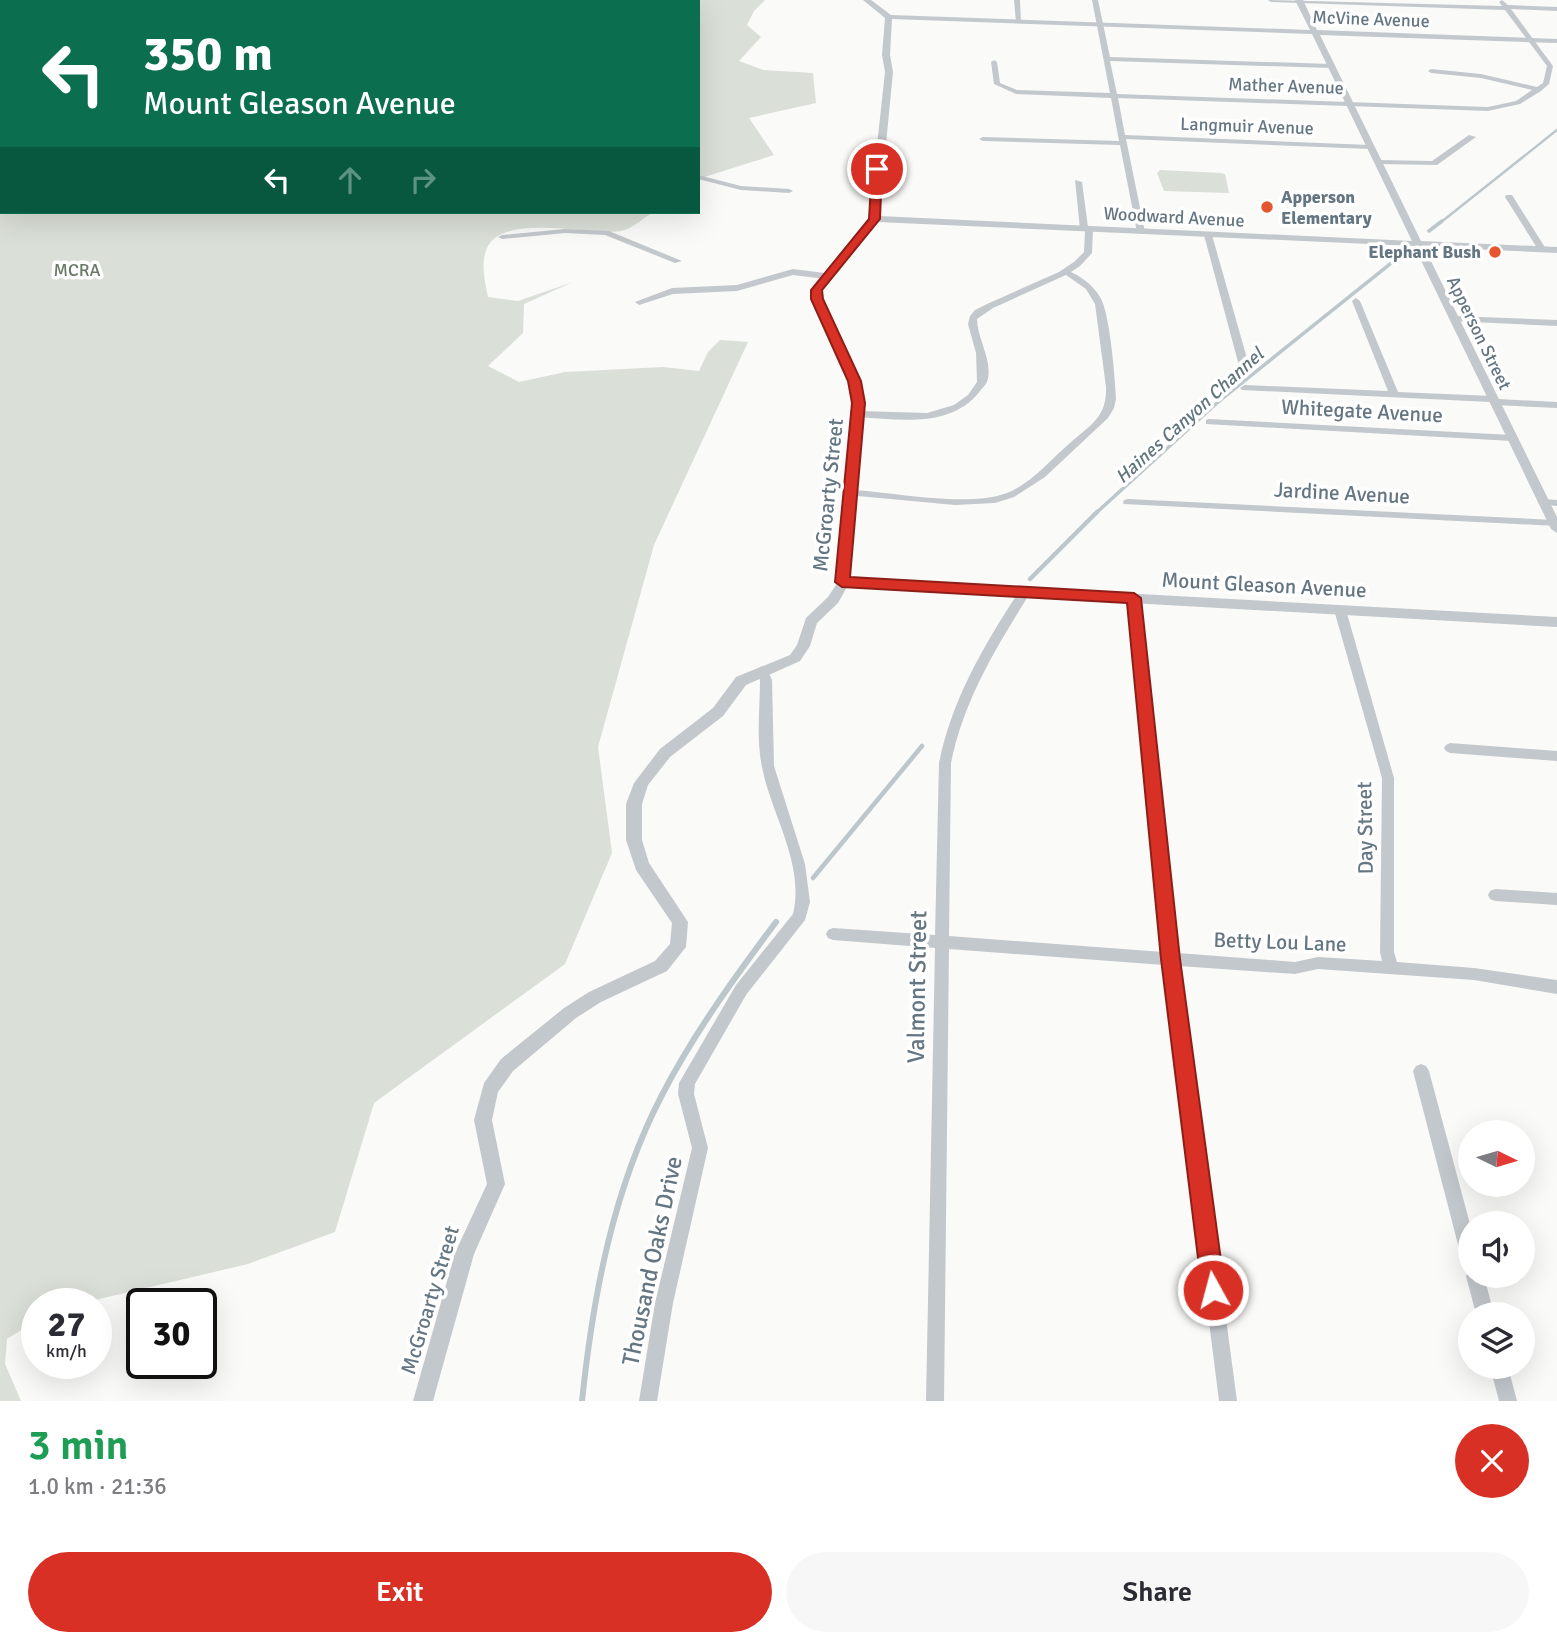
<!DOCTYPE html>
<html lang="en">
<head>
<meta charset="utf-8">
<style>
	body { margin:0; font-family:Signika,sans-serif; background:#f7f7f7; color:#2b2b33; height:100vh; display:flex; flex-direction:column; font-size:26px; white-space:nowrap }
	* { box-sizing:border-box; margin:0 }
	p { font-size:23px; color:#7c7c81 }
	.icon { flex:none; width:38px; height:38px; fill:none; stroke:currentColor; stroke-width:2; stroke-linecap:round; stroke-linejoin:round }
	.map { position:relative; height:1401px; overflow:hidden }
	.panel { display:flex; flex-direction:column; background:#fff; flex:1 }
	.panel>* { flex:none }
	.banner { position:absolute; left:0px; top:0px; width:700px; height:214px; box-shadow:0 7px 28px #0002; background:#0b6e4f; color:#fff; overflow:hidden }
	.needle { width:46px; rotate:95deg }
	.tools { position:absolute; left:1458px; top:1120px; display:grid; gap:14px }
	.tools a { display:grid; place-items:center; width:77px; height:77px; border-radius:50%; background:#fff; box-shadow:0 7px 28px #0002; font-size:35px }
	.speed { position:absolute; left:21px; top:1288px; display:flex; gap:14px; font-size:35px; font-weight:700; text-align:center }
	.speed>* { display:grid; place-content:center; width:91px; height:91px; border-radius:50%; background:#fff; box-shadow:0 7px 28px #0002; line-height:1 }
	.speed small { font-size:18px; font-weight:400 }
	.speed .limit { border:4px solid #111; border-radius:10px; background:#fff; color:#111 }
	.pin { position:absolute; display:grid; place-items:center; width:60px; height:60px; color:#fff; margin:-30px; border:4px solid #fff; border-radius:50%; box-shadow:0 2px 7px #0007 }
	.me { position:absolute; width:77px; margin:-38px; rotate:353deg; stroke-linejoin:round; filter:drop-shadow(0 0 5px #0008) }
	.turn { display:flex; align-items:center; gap:24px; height:147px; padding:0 28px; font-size:32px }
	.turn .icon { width:91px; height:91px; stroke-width:2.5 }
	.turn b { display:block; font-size:49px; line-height:60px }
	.lanes { display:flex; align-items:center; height:66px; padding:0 28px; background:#0003; justify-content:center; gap:35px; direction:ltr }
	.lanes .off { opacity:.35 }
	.round { display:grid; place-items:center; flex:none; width:74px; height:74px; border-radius:37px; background:#f7f7f7 }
	.head { display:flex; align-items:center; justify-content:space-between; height:119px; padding:0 28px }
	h1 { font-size:42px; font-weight:600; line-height:52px; color:#1e9e55 }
	.cta { display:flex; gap:14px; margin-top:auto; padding:14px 28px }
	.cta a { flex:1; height:80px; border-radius:42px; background:#d93025; color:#fff; font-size:28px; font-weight:600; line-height:80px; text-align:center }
	.cta a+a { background:#f7f7f7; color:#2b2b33 }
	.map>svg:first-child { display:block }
</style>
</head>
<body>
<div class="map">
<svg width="1557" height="1401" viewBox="0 0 1557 1401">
	<rect width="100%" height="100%" fill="#fafaf8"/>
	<path fill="#dadfd7" d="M0,0H765L754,11L747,25L761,37L739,61L763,70L813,73L816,103L749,118L774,155L698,179V2H2V212H654C644,217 632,229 621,231C591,236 503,212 487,248C480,263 485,282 488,297L518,301L573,282L524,304L523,333L488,366L519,382L565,372L663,367L699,371L708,352L720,340L748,342L654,545L598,747L612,853L565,964L374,1103L335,1232L248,1264L78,1304H37V1320L7,1339L5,1364L21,1401H0Z
		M1160,170L1221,173L1225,174L1229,193L1164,191L1157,173Z"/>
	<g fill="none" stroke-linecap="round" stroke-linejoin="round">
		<path stroke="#bbc7cb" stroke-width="2.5" d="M1440,223L1557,130"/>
		<path stroke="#bbc7cb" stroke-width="3.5" d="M1429,231L1442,221
			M1095,514L1218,402L1405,252"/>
		<path stroke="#bbc7cb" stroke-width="4.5" d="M1030,579L1097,512
			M813,878L922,746"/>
		<path stroke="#bbc7cb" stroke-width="6" d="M582,1401C593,1296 613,1189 662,1095C694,1033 735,977 776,922"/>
		<path fill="#c3c8cc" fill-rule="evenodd" d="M1014,0H1020L1021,23L1016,22Z
			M1092,0H1098L1110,57L1331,64L1334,66L1331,68L1110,61L1117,94L1488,107L1516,101L1532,90L1481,78L1431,73L1428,71L1431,69L1481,74L1537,87L1543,83L1547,66L1505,10L1271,2L1268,0L1502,6L1499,2L1502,0L1508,5L1557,7V11L1511,9L1553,66L1549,84L1541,91L1520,104L1488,111L1118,98L1125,135L1370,145L1374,147L1370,149L1126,139L1145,232L1141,234L1137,232L1120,145L983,141L979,139L983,137L1119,141L1111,98L1016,94L994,84L991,62L994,60L997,62L1000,83L1017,90L1110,93Z
			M1469,135L1476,137L1437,165L1378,164L1374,162L1378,160L1432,161Z
			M698,175L741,186L789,189L793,191L789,193L741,190L698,179Z
			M1075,180L1082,182L1088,227L1093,229L1092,253L1080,266L1071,272C1083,278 1093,285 1100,297C1110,313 1115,378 1116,399L1114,408L1108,418L1045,477L1014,497L995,503L955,505L847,495L846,493L851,490C894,492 967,508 1007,493C1032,483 1050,460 1070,443C1091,425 1107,417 1106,387L1095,304L1086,289L1066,275L993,308L977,319C977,339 994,362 987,382C985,386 982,388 980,391C952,428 900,420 859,417L854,414L859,411L927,413L954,405L968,395L977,382L976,353L968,324L970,316L975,310L987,304L1059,272L1074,262L1084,252L1085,231L1080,229Z
			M1506,195H1512L1546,249L1545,251H1539L1505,197Z
			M565,229L609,231L682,261L675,263L605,235L565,233L502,239L498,237L502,235Z
			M1205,233L1212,235L1248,362L1246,364L1243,365L1238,362L1204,235Z
			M793,269L825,273L829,276L825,279L793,275L737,291L673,294L639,305L635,302L672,288L737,285Z
			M1356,298L1360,301L1398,392L1493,396L1498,399L1557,402V408L1495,405L1490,402L1242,390L1240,388L1245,385L1388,391L1352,301Z
			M1454,316L1557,320V326L1451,321V317Z
			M1209,419L1512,435L1517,438L1512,441L1206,424V420Z
			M1128,499L1554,520H1557V526L1124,504L1123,502L1124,500Z
			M1543,499L1557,500V506L1539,504L1538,502L1539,500Z
			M1024,589L1030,593C996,648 964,699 951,763L949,936L1163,952L1128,599L1134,595L1140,599L1178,953L1295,962L1318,957L1382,961L1380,952L1382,778L1334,610L1340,606L1346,610L1394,778V952L1397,962L1474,968L1557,980V994L1474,980L1318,969L1295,974L1179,966L1237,1401H1219L1164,965L949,949L944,1401H926L935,948L833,940L828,938L826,934L828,930L833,928L935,935L939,763C952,699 984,645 1020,590Z
			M762,666L766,667L772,680L774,766L805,864L810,902L805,920L746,995L695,1084L694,1094L708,1148L673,1303L657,1401H639L655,1303L692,1148L678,1094L679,1083L736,985L793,914C805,864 771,814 762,767C756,739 760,708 760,680L756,670Z
			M1450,743L1557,751V761L1450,753L1446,751L1444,748L1446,745Z
			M1495,889L1557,893V905L1495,901L1490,899L1488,895L1490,891Z
			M1421,1064L1426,1066L1429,1071L1470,1224V1265L1464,1262L1461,1256L1413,1071L1416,1066Z
			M1470,1269V1276H1484L1494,1314H1476L1466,1276Z
			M1490,1367H1508L1517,1401H1499Z"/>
		<path fill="#c3c8cc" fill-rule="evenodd" d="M863,0H871L891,15L1310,30L1295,0H1303L1317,30L1557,39V43L1320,35L1421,241L1557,247V253L1424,247L1557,517V533L1551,529L1414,246L877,222L821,290L822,299L860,381L864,403L849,578L1557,617V627L847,587L838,603L817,623L810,646L800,661L746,685L723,716L670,757L648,785L642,804V840L649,863L688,922L686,947L667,971L601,1002L576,1018L513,1071L498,1092L492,1120L505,1184L474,1254L433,1401H413L455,1253L487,1184L474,1120L484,1083L501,1059L564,1008L589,992L655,961L670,944L672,923L636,870L626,840V804L634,783L660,749L713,708L736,677L790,655L797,645L806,618L828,597L836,585L852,403L850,381L812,299L811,290L869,219L885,72L882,55L885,18ZM892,19L1312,34L1412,241L879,216L893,72L890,55Z"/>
	</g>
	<path fill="#d93025" stroke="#8d1f18" stroke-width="2" d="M877,166L882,169L880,219L822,290L823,299L861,381L865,403L850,577L1134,593L1141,598L1180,959L1225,1290L1221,1298L1213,1302L1205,1298L1202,1290L1161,959L1127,603L842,587L835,582L852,403L848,381L811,299V290L869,219L872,169Z"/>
	<g fill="#e4572e" stroke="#fff" stroke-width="2.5">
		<circle cx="1267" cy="207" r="7"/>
		<circle cx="1495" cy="252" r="7"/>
	</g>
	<g text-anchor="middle" stroke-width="7" stroke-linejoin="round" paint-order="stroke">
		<g font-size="18" fill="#657683" stroke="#fff">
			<text transform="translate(1371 19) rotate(2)" y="6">McVine Avenue</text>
			<text transform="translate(1286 86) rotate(2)" y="6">Mather Avenue</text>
			<text transform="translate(1247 126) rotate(2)" y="6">Langmuir Avenue</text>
			<text transform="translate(1174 217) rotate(3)" y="6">Woodward Avenue</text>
			<text transform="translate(1479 333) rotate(64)" y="6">Apperson Street</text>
		</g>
		<g font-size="18" font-weight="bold" fill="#657683" stroke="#fff" text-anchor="start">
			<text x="1281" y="203">Apperson<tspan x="1281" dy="21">Elementary</tspan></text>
			<text x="1481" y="258" text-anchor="end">Elephant Bush</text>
		</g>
		<g font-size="18" fill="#687a64" stroke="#fff">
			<text x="77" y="276">MCRA</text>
		</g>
		<g font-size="19" font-style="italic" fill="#60757c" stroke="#fff">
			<text transform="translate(1189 415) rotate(-42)" y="7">Haines Canyon Channel</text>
		</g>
		<g font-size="21" fill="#657683" stroke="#fff">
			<text transform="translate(1362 411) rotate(3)" y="7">Whitegate Avenue</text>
			<text transform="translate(1342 493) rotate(3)" y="7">Jardine Avenue</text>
			<text transform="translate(828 495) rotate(-84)" y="7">McGroarty Street</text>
			<text transform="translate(1264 585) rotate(3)" y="7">Mount Gleason Avenue</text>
			<text transform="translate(1365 828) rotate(-91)" y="7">Day Street</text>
			<text transform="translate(1280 942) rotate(2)" y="7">Betty Lou Lane</text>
			<text transform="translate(430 1300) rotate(-73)" y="7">McGroarty Street</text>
		</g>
		<g font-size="24" fill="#657683" stroke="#fff">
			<text transform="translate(917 987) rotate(-89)" y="8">Valmont Street</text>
			<text transform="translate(652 1261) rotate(-78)" y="8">Thousand Oaks Drive</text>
		</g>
	</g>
</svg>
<div class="tools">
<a><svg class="needle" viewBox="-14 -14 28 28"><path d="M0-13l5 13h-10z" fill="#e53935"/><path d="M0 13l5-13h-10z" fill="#7c7c81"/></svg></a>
<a><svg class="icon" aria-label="sound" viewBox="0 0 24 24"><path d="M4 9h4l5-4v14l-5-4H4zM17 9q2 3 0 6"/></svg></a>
<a><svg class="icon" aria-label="layers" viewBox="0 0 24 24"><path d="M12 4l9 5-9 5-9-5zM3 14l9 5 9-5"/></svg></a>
</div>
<div class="speed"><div>27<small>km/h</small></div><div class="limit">30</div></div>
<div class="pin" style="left:877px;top:169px;background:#d93025"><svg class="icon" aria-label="arrive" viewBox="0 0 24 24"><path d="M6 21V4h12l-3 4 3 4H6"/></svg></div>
<svg class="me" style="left:1213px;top:1290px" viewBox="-20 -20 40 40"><circle r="17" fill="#d93025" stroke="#fff" stroke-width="3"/><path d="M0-11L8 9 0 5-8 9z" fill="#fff"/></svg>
<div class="banner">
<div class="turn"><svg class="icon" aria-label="left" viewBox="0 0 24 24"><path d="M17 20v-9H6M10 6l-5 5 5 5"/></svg><div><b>350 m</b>Mount Gleason Avenue</div></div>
<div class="lanes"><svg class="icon" aria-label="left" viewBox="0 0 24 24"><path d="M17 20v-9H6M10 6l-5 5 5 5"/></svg><svg class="icon off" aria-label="ahead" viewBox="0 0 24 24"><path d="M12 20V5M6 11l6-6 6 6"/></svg><svg class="icon off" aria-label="right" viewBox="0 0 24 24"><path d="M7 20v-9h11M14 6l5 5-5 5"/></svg></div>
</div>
</div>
<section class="panel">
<div class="head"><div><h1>3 min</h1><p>1.0 km · 21:36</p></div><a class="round" style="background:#d93025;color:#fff"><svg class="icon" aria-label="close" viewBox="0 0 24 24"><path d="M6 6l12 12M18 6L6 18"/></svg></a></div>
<div class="cta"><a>Exit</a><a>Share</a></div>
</section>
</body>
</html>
